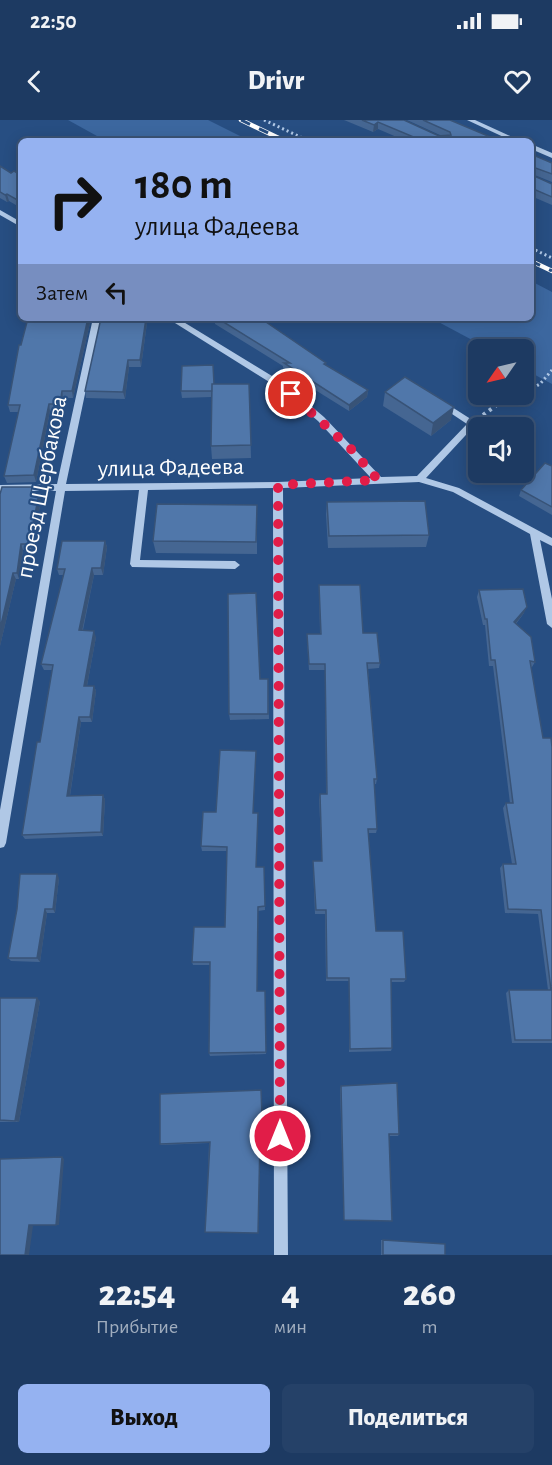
<!DOCTYPE html>
<html lang="ru">
<head>
<meta charset="utf-8">
<style>
	body { margin:0; font-family:"Alegreya Sans",sans-serif; background:#254168; color:#f1f3f6; height:100vh; display:flex; flex-direction:column; font-size:22px; white-space:nowrap }
	* { box-sizing:border-box; margin:0 }
	p { font-size:20px; color:#a0adbe }
	.icon { flex:none; width:33px; height:33px; fill:none; stroke:currentColor; stroke-width:2; stroke-linecap:round; stroke-linejoin:round }
	.map { position:relative; height:1135px; overflow:hidden }
	.sheet { display:flex; flex-direction:column; background:#1d3a62; flex:1 }
	.sheet>* { flex:none }
	.top-card { position:absolute; left:18px; top:18px; width:516px; height:183px; border-radius:9px; box-shadow:0 3px 15px #0003,0 0 0 2px #3b5477; background:#95b2f1; color:#111; overflow:hidden }
	.needle { width:39px; rotate:236deg }
	.fabs { position:absolute; left:468px; top:219px; display:grid; gap:12px }
	.fabs a { display:grid; place-items:center; width:66px; height:66px; border-radius:9px; background:#1d3a62; box-shadow:0 3px 15px #0003,0 0 0 2px #3b5477; font-size:30px }
	.pin { position:absolute; display:grid; place-items:center; width:51px; height:51px; color:#fff; margin:-26px; border:3px solid #fff; border-radius:50%; box-shadow:0 2px 6px #0007 }
	.me { position:absolute; width:66px; margin:-33px; rotate:0deg; stroke-linejoin:round; filter:drop-shadow(0 0 4px #0008) }
	.turn { display:flex; align-items:center; gap:21px; height:126px; padding:0 18px; font-size:27px }
	.turn .icon { width:78px; height:78px; stroke-width:2.5 }
	.turn b { display:block; font-size:42px; line-height:51px }
	.then { display:flex; align-items:center; height:57px; padding:0 18px; background:#0003; gap:12px; font-size:22px }
	.eta { display:flex; justify-content:space-evenly; align-items:center; height:102px; text-align:center }
	.eta b { font-size:36px; font-weight:800; line-height:42px }
	.cta { display:flex; gap:12px; margin-top:auto; padding:12px 18px }
	.cta a { flex:1; height:69px; border-radius:9px; background:#95b2f1; color:#111; font-size:24px; font-weight:800; line-height:69px; text-align:center }
	.cta a+a { background:#254168; color:#f1f3f6 }
	.status { display:flex; justify-content:space-between; align-items:center; height:42px; padding:0 30px; background:#1d3a62; direction:ltr }
	.status svg { height:16px; fill:currentColor }
	header { display:flex; justify-content:space-between; align-items:center; height:78px; padding:0 18px; background:#1d3a62; font-size:27px; font-weight:800 }
	.map>svg:first-child { display:block }
</style>
</head>
<body>
<div class="status"><b>22:50</b><svg viewBox="0 0 49 12"><path d="M0 12V9h3v3zM5 12V6h3v6zM10 12V3h3v9zM15 12V0h3v12zM26 1h20v11H26zM47 4h2v5h-2z"/></svg></div>
<header><svg class="icon" aria-label="back" viewBox="0 0 24 24"><path d="M15 5l-7 7 7 7"/></svg>Drivr<svg class="icon" aria-label="heart" viewBox="0 0 24 24"><path d="M12 20l-8-8c-3-5 5-10 8-4 3-6 11-1 8 4z"/></svg></header>
<div class="map">
<svg width="552" height="1135" viewBox="0 0 552 1135">
	<rect width="100%" height="100%" fill="#274e82"/>
	<path fill="#3c679f" d="M68,0H208L250,21H106Z
		M531,161L552,172V264L524,249V230L489,229L431,198H531Z"/>
	<g fill="none" stroke-linecap="round" stroke-linejoin="round">
		<path stroke="#b0c8e6" stroke-width="3" stroke-dasharray="2 3" stroke-linecap="butt" d="M264,0L309,21
			M531,128L552,138
			M524,273L540,264L552,250
			M499,282L519,274"/>
		<path stroke="#b0c8e6" stroke-width="4" stroke-dasharray="3 4.5" stroke-linecap="butt" d="M483,295L502,281"/>
		<path fill="#b0c8e6" fill-rule="evenodd" d="M467,0H475L521,21H512Z
			M531,24L552,33V38L531,29Z
			M0,90L21,102V107L0,95Z
			M93,198H101L66,364L278,362L371,358L318,301L279,268L167,198H177L285,264L324,297L381,357L417,356L467,304L437,284L441,281L444,282L477,303L426,358L459,368L552,418V426L540,420L552,479V508L547,504L530,414L453,372L419,362L283,368L288,1135H274L273,368L148,370L140,440L235,441L240,445L235,449L132,447L130,444L139,370L65,371L6,723L4,727L0,728V690L56,371H0V365L57,364Z"/>
		<defs>
			<path id="rail" d="M241,0L285,21
				M531,141L552,151"/>
		</defs>
		<use href="#rail" stroke="#fff" stroke-width="4.5"/>
		<use href="#rail" stroke="#274e82" stroke-width="3" stroke-dasharray="10" stroke-linecap="butt"/>
	</g>
	<path fill="#456692" d="M344,0H404L439,16H442L407,0H450L500,21H406L378,9L373,12Z
		M531,34L552,43V62L532,54V55L552,64V85L531,76Z
		M0,46L11,53L21,55V88L9,81L7,82L0,78Z
		M28,198H89L90,203L73,278H63L62,291H50L36,362L7,363L4,356L19,292H10L8,285Z
		M215,198H260L326,245L368,270L367,277L349,291L283,250V246L215,204Z
		M147,203L141,247H129L125,279L86,278L85,271Z
		M214,264H249L251,338L212,339L211,326V277L182,278L181,271Z
		M385,272L451,300L431,316L383,286Z
		M552,346V395L519,376L521,370Z
		M0,374H34L41,380L32,430H23L19,459H16L0,526Z
		M327,382L429,415L426,427L328,428L326,394Z
		M257,385V434L156,433L153,421Z
		M105,421L107,427L103,455H94L83,510L96,517L87,566H94L96,571L92,602H81L70,676L103,675L105,680L103,716L25,719L22,715L40,622L52,550H44L41,544L64,455H59L57,449Z
		M319,465L363,513L380,543L379,548L368,549L377,659L376,664H374L377,709L376,713H368L376,811L406,859L404,862H391L392,928L391,931L349,932V861H326L325,794H315L313,746V741H322L319,679L320,674H326L325,550H309L307,520V514H320Z
		M479,470L524,493L516,504L535,542L532,547H531L543,618L552,627V923H512L506,873L509,870H548L538,794L505,793L500,748L503,744H512L503,688L506,683H510L493,546H489L485,505H483L477,477Z
		M268,559L269,599L230,600L229,594Z
		M256,636L253,693L256,747H264L265,790L258,791L257,871H265L266,934L210,936L209,933L210,845H193L192,842L225,807L227,731H202L201,726L216,692Z
		M59,758L55,793H47L40,842L11,841L8,838Z
		M0,878L40,881L19,1002H0Z
		M341,966L399,1014L398,1016H389L392,1101L344,1100L340,968Z
		M261,970L264,1020L260,1021L258,1113L206,1112L209,1023L161,1025L160,1024Z
		M381,1120H383L445,1135H381Z"/>
	<path fill="#385377" d="M378,2V9L373,12L374,5Z
		M7,74L9,81L7,82L5,75Z
		M88,198H89L90,203L73,278L72,271Z
		M146,198L147,203L141,247L140,240Z
		M128,240L129,247L125,279L123,272Z
		M368,270L367,277L349,291V285Z
		M62,271L63,278L62,291L60,284Z
		M49,284L50,291L36,362L34,355Z
		M454,287L451,300L431,316L433,303Z
		M39,374L41,380L32,430L29,424Z
		M105,421L107,427L103,455L101,448Z
		M21,424L23,430L19,459L17,453Z
		M92,448L94,455L81,516L79,510Z
		M13,453L16,459L0,526V509Z
		M527,487L524,493L512,508L514,502Z
		M94,511L96,517L86,571L84,566Z
		M94,566L96,571L92,602L90,597Z
		M79,597L81,602L69,681L67,676Z
		M103,675L105,680L103,716L101,712Z
		M57,754L59,758L55,793L53,789Z
		M45,789L47,793L40,842L37,838Z
		M37,878L40,881L19,1002L15,1001Z
		M62,1037L64,1039L59,1105H56Z
		M29,1105L33,1106L29,1135H25Z"/>
	<path fill="#5077aa" stroke="#385377" stroke-width="1.5" d="M362,0H404L439,16L451,15L450,12L423,0H450L500,21H423L378,2L374,5Z
		M531,34L552,43V54L533,47L531,49Z
		M0,46L11,53L14,51L21,55V82L7,74L5,75L0,72Z
		M531,52L532,55L552,64V77L531,68Z
		M28,198H88L72,271H62L60,284H49L34,355L4,356L20,285H8L19,225H21Z
		M101,198H146L140,240H128L123,272L85,271Z
		M217,198H260L326,243L324,244L368,270L349,285L284,243H290Z
		M213,245L214,264H212V271H181L182,246Z
		M405,257L454,287L433,303L385,272Z
		M212,264H249L251,325L211,326Z
		M545,343L552,346V387L521,370Z
		M2,367H32L31,374H39L29,424H21L17,453H13L0,509V374Z
		M425,381L429,415L329,416L327,382Z
		M157,384L257,385L256,422L153,421Z
		M62,421H105L101,448H92L79,510L94,511L84,566H94L90,597H79L67,676L103,675L101,712L22,715L37,622H40L53,545L41,544L65,449H57Z
		M319,465H360L363,513H377L380,543H367L377,659H374L377,709H368L376,811H403L406,859H391L392,928L350,929L349,858H327L326,790H316L313,741H322L320,674H327L325,544H309L307,514H321Z
		M523,469L527,487L514,502L531,517L535,542L530,541L543,618H551L552,627V920H515L509,870H551L541,790L508,789L503,744H516L506,683H513L495,540H491L487,499H485L479,470Z
		M256,473L260,559H268V594H229L228,474Z
		M220,630L256,631L253,693H258L256,747H264L265,786L258,787L257,871H265L266,932L209,933L210,842H192L194,807H225L227,727L201,726L203,692H216Z
		M20,754H57L53,789H45L37,838H8L17,789Z
		M0,878H37L15,1001L0,1000Z
		M397,963L399,1014H389L392,1101L344,1100L341,966Z
		M261,970L263,1019H260L258,1113L205,1112L210,1022L160,1024V974Z
		M62,1037L56,1105H29L25,1135H0V1039Z
		M383,1120L445,1124V1135H383Z"/>
	<g fill="none" stroke-linecap="round" stroke-linejoin="round">
		<path stroke="#e11d48" stroke-width="10" stroke-dasharray="0 18" d="M280,1016L278,365L378,360L351,329L291,274"/>
	</g>
	<g text-anchor="middle" stroke-width="4.5" stroke-linejoin="round" paint-order="stroke">
		<g font-size="24" fill="#fff" stroke="#274e82">
			<text transform="translate(171 347) rotate(-1)" y="8">улица Фадеева</text>
			<text transform="translate(41 367) rotate(-79)" y="8">проезд Щербакова</text>
		</g>
	</g>
</svg>
<div class="fabs">
<a><svg class="needle" viewBox="-14 -14 28 28"><path d="M0-13l5 13h-10z" fill="#e53935"/><path d="M0 13l5-13h-10z" fill="#a0adbe"/></svg></a>
<a><svg class="icon" aria-label="sound" viewBox="0 0 24 24"><path d="M4 9h4l5-4v14l-5-4H4zM17 9q2 3 0 6"/></svg></a>
</div>
<div class="pin" style="left:291px;top:274px;background:#d93025"><svg class="icon" aria-label="arrive" viewBox="0 0 24 24"><path d="M6 21V4h12l-3 4 3 4H6"/></svg></div>
<svg class="me" style="left:280px;top:1016px" viewBox="-20 -20 40 40"><circle r="17" fill="#e11d48" stroke="#fff" stroke-width="3"/><path d="M0-11L8 9 0 5-8 9z" fill="#fff"/></svg>
<div class="top-card">
<div class="turn"><svg class="icon" aria-label="right" viewBox="0 0 24 24"><path d="M7 20v-9h11M14 6l5 5-5 5"/></svg><div><b>180 m</b>улица Фадеева</div></div>
<div class="then">Затем<svg class="icon" aria-label="left" viewBox="0 0 24 24"><path d="M17 20v-9H6M10 6l-5 5 5 5"/></svg></div>
</div>
</div>
<section class="sheet">
<div class="eta">
<div><b>22:54</b><p>Прибытие</p></div>
<div><b>4</b><p>мин</p></div>
<div><b>260</b><p>m</p></div>
</div>
<div class="cta"><a>Выход</a><a>Поделиться</a></div>
</section>
</body>
</html>
